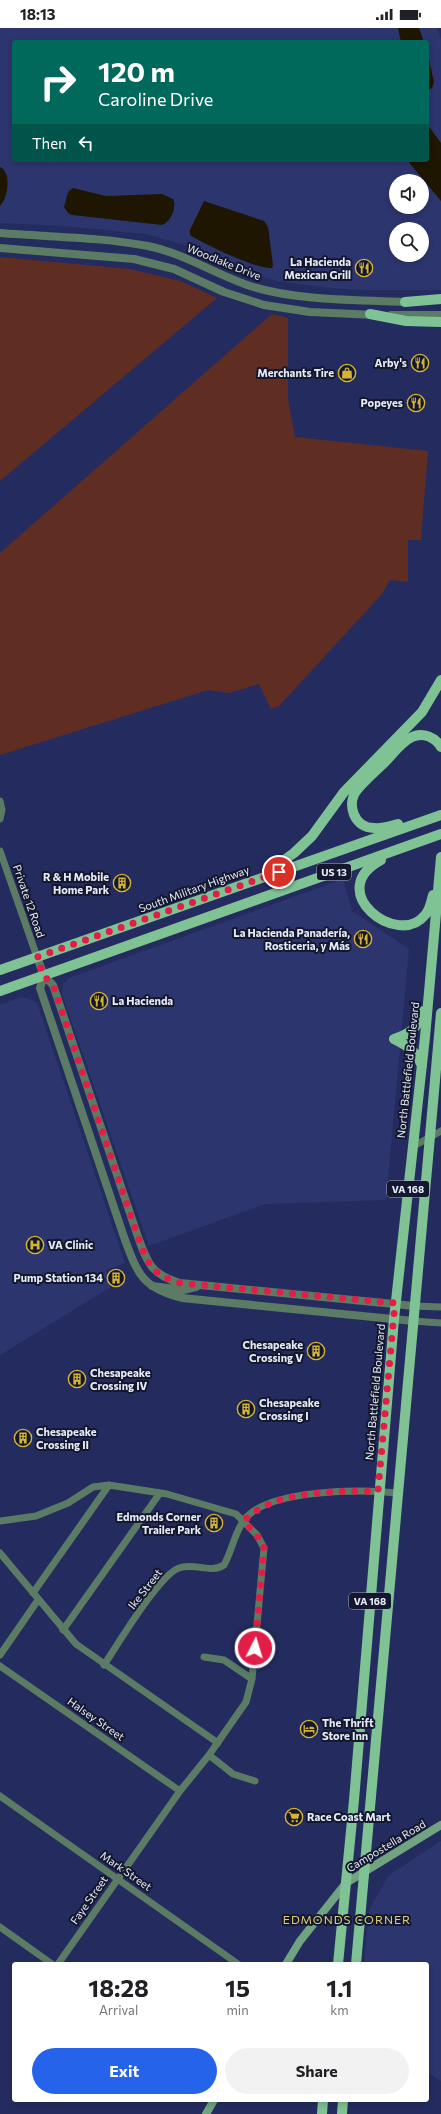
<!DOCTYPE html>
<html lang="en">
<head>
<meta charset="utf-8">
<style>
	body { margin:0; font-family:Commissioner,sans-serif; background:#f2f2f2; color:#202124; height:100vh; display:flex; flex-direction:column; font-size:15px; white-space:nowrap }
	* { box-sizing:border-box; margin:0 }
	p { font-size:13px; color:#757577 }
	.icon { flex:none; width:22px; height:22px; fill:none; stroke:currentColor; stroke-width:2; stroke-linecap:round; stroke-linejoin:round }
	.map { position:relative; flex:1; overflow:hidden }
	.details { position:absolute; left:12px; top:1934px; width:417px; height:140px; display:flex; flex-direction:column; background:#fff; border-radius:4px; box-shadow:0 2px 6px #0003 }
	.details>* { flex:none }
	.guide { position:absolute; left:12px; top:12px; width:417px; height:122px; border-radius:4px; box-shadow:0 2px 6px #0003; background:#00695c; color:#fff; overflow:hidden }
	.tools { position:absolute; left:389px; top:146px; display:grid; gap:8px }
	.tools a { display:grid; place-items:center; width:40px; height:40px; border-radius:50%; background:#fff; box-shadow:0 2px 6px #0003; font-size:20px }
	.pin { position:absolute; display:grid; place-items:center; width:34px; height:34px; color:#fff; margin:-17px; border:2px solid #fff; border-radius:50%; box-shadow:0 1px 4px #0007 }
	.me { position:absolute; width:44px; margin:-22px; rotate:5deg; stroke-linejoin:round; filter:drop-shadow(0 0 3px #0008) }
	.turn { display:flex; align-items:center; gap:14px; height:84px; padding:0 20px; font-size:18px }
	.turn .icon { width:52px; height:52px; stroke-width:2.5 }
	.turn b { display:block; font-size:28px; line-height:34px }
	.then { display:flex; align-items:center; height:38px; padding:0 20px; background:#0003; gap:8px; font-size:15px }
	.eta { display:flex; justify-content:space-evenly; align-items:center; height:68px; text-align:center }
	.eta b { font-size:24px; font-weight:700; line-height:28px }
	.action { display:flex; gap:8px; margin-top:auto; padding:8px 20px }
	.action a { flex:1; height:46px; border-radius:24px; background:#2563eb; color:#fff; font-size:16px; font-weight:700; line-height:46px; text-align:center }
	.action a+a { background:#f2f2f2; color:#202124 }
	.status { display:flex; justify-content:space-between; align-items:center; height:28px; padding:0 20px; background:#fff; direction:ltr }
	.status svg { height:11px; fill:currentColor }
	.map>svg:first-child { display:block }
</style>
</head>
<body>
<div class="status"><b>18:13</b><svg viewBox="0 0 49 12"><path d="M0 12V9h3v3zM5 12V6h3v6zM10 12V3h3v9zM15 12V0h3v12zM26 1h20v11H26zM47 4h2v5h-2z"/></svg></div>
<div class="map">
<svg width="441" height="2086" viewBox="0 0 441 2086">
	<rect width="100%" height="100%" fill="#242c5f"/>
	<path fill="#2d356e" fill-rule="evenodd" d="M0,0H437L441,11V262H364L330,260L276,253L241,242L182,216L146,206L65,198L0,195ZM14,14H427V132H14ZM396,153H422V179H396ZM396,201H422V227H396Z
		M343,851L352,883L409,921L386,1172L265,1176L149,1218L62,966L63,956L69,950Z
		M21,969L30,971L37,975L125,1235L106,1242L111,1259L0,1327V977Z
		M441,1813V2053L427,2045V1936H364L369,1882L389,1847Z"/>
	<path fill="#5f2d22" d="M0,229L130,241L180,253L217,270L0,453Z
		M272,286L288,290V371L295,409L428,423L421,512H408V554L390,552L382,566L279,678L271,681L259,656L229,665L208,662L0,727V525Z"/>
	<path fill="#1e1600" d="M398,0H419L424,14H401Z
		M427,22L434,54L432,60L427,63Z
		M427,99L430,100L441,115V173L407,132H427Z
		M0,139C12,144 8,170 0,178Z
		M73,160L106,168L162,166L173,171C177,179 171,194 162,197L72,187L68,185L64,179L68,164Z
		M204,173L264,193L268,199L273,237L272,240C258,242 204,216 190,207V202Z"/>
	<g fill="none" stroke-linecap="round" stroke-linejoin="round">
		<path stroke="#5b7b64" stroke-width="7" d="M0,773L2,782L0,791
			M0,823L37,929
			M412,1119L441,1103
			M414,1278L441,1279
			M413,1293L441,1295
			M0,1493L36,1488L68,1475L93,1459L109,1457L167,1466L236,1486L257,1507L264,1520L252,1651L246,1674L209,1727L180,1763L58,1936
			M0,1525L76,1616L218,1715
			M33,1565L109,1457
			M63,1602L160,1465
			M0,1627L38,1572
			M204,1629L224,1632L252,1651
			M104,1637C118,1616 159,1547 179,1540C194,1534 210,1546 224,1537C232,1523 234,1506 244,1492C267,1461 361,1461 397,1465
			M0,1638L180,1763
			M209,1727L233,1746L255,1753
			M0,1768L238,1936
			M0,1899L52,1936"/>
		<path stroke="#5b7b64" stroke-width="8" d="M0,205C49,209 100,209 148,218C185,226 215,246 250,258C297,273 360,272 410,274
			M0,220L134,231L174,241L224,264L264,277L310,284L376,287
			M391,287H441
			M37,929L44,948L53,957L137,1206C147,1234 150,1246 180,1255L414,1278
			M44,948L40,960L125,1212C138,1247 143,1260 182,1270L413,1293
			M152,1258L183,1262L196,1259"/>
		<path stroke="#70a480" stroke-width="8" d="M286,1936L300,1913L346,1855L441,1797
			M206,2086L214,2072"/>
		<path stroke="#7fc395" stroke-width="10" d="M405,274L441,271
			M370,286L406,293L441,294
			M398,796C390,798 382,801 374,800C354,800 346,776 357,762C365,752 376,743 385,734C393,726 401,714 412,709C423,704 435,709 441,719
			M381,832C323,863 398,921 425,887C430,882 431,874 433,867
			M269,843L294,825L312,808L344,764L422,684L441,652
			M0,942L441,787
			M0,963L441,806
			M394,1011C410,1006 418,1000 423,983
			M394,1011C408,1018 416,1023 422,1038
			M338,1936L354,1772L394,1291L425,1009L441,829
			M356,1936L441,985
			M322,2086L323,2072
			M342,2086L343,2072"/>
	</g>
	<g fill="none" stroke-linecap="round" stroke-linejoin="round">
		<path stroke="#e11d48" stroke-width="7" stroke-dasharray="0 12.6" d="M255,1620L264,1520L262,1514L244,1493C276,1460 336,1464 378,1463L395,1275L180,1255C150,1246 147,1234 137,1206L53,957L44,948L37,929L279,844"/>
	</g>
	<defs>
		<symbol id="restaurant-ring" viewBox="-11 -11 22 22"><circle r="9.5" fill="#13182e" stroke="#d6b534" stroke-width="1.5"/><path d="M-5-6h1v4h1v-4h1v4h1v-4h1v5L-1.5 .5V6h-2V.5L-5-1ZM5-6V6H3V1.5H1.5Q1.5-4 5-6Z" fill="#d6b534"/></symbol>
		<symbol id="shop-ring" viewBox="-11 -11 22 22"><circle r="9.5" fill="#13182e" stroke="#d6b534" stroke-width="1.5"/><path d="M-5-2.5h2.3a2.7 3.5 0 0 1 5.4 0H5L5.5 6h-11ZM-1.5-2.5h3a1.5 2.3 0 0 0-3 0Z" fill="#d6b534"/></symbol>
		<symbol id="building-ring" viewBox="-11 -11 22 22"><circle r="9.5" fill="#13182e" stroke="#d6b534" stroke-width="1.5"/><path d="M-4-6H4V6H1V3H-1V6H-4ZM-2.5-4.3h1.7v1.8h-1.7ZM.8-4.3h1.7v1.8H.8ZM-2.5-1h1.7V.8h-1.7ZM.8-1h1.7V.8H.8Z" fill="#d6b534"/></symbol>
		<symbol id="hospital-ring" viewBox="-11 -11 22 22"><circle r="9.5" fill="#13182e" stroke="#d6b534" stroke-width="1.5"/><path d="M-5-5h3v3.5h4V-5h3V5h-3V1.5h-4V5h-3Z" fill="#d6b534"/></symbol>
		<symbol id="hotel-ring" viewBox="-11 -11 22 22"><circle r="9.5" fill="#13182e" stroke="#d6b534" stroke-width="1.5"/><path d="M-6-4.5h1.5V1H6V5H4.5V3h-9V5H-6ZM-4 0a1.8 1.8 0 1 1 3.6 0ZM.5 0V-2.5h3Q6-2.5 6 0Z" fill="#d6b534"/></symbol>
		<symbol id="supermarket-ring" viewBox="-11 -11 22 22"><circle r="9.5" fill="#13182e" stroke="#d6b534" stroke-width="1.5"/><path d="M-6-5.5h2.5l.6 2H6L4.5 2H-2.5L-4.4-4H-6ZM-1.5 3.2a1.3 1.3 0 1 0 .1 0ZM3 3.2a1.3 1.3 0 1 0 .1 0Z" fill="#d6b534"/></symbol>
	</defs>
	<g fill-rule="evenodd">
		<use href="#restaurant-ring" x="354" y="230" width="20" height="20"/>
		<use href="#restaurant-ring" x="410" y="325" width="20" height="20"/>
		<use href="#shop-ring" x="337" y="335" width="20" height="20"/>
		<use href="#restaurant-ring" x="406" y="365" width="20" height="20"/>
		<use href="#building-ring" x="112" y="845" width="20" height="20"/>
		<use href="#restaurant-ring" x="353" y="901" width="20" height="20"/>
		<use href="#restaurant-ring" x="89" y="963" width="20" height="20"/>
		<use href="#hospital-ring" x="25" y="1207" width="20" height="20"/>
		<use href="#building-ring" x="106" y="1240" width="20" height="20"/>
		<use href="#building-ring" x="306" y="1313" width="20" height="20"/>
		<use href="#building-ring" x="67" y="1341" width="20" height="20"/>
		<use href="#building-ring" x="236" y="1371" width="20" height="20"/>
		<use href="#building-ring" x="13" y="1400" width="20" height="20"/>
		<use href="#building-ring" x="204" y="1485" width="20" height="20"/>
		<use href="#hotel-ring" x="299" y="1691" width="20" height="20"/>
		<use href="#supermarket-ring" x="284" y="1779" width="20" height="20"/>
	</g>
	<g text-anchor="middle" stroke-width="4" stroke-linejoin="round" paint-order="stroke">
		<g fill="#13182e" stroke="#a8acbc" stroke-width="1">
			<rect x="317" y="836" width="34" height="16" rx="3"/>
			<rect x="387" y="1153" width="42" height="16" rx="3"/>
			<rect x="349" y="1565" width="42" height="16" rx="3"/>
		</g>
		<g font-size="10" font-weight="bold" fill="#e8ecf9">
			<text x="334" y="848">US 13</text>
			<text x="408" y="1165">VA 168</text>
			<text x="370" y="1577">VA 168</text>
		</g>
		<g font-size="11" fill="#e8ecf9" stroke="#13182e">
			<text transform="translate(224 234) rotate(22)" y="4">Woodlake Drive</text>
			<text transform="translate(194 861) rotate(-20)" y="4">South Military Highway</text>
			<text transform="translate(29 873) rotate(71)" y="4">Private 12 Road</text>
			<text transform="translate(408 1042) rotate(-84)" y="4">North Battlefield Boulevard</text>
			<text transform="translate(375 1364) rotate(-85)" y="4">North Battlefield Boulevard</text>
			<text transform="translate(145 1561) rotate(-52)" y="4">Ike Street</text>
			<text transform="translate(96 1691) rotate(35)" y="4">Halsey Street</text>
			<text transform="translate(386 1818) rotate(-31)" y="4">Campostella Road</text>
			<text transform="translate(126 1843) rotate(35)" y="4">Mark Street</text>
			<text transform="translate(89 1872) rotate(-55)" y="4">Faye Street</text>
		</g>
		<g font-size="11" font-weight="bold" fill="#e8ecf9" stroke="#13182e" text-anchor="end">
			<text x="351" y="238">La Hacienda<tspan x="351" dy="13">Mexican Grill</tspan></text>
			<text x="407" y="339">Arby's</text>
			<text x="334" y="349">Merchants Tire</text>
			<text x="403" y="379">Popeyes</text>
			<text x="109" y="853">R &amp; H Mobile<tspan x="109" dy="13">Home Park</tspan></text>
			<text x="350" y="909">La Hacienda Panadería,<tspan x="350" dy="13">Rosticeria, y Más</tspan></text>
			<text x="112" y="977" text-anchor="start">La Hacienda</text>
			<text x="48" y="1221" text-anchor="start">VA Clinic</text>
			<text x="103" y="1254">Pump Station 134</text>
			<text x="303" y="1321">Chesapeake<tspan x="303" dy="13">Crossing V</tspan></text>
			<text x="90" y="1349" text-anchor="start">Chesapeake<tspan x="90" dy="13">Crossing IV</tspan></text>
			<text x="259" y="1379" text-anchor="start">Chesapeake<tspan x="259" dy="13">Crossing I</tspan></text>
			<text x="36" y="1408" text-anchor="start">Chesapeake<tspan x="36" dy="13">Crossing II</tspan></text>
			<text x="201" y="1493">Edmonds Corner<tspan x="201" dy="13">Trailer Park</tspan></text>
			<text x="322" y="1699" text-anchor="start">The Thrift<tspan x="322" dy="13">Store Inn</tspan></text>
			<text x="307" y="1793" text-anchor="start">Race Coast Mart</text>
		</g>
		<g font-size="12" letter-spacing="1" fill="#e0ca7d" stroke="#13182e">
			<text x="347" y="1896">EDMONDS CORNER</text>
		</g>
	</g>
</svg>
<div class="tools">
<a><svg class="icon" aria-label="sound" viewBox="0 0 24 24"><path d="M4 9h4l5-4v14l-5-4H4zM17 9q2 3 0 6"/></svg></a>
<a><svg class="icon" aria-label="search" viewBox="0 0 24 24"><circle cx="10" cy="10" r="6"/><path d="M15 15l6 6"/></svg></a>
</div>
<div class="pin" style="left:279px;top:844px;background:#d93025"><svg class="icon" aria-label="arrive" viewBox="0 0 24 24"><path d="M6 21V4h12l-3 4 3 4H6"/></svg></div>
<svg class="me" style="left:255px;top:1620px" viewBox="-20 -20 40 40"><circle r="17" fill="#e11d48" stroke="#fff" stroke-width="3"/><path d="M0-11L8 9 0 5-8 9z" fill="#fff"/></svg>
<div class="guide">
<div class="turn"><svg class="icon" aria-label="right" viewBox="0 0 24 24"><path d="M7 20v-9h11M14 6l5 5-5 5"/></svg><div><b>120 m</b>Caroline Drive</div></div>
<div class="then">Then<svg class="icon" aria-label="left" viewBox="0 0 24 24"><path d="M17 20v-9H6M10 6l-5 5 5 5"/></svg></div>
</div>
<section class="details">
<div class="eta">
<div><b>18:28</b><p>Arrival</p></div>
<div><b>15</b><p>min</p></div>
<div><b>1.1</b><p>km</p></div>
</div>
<div class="action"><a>Exit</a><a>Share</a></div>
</section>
</div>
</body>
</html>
